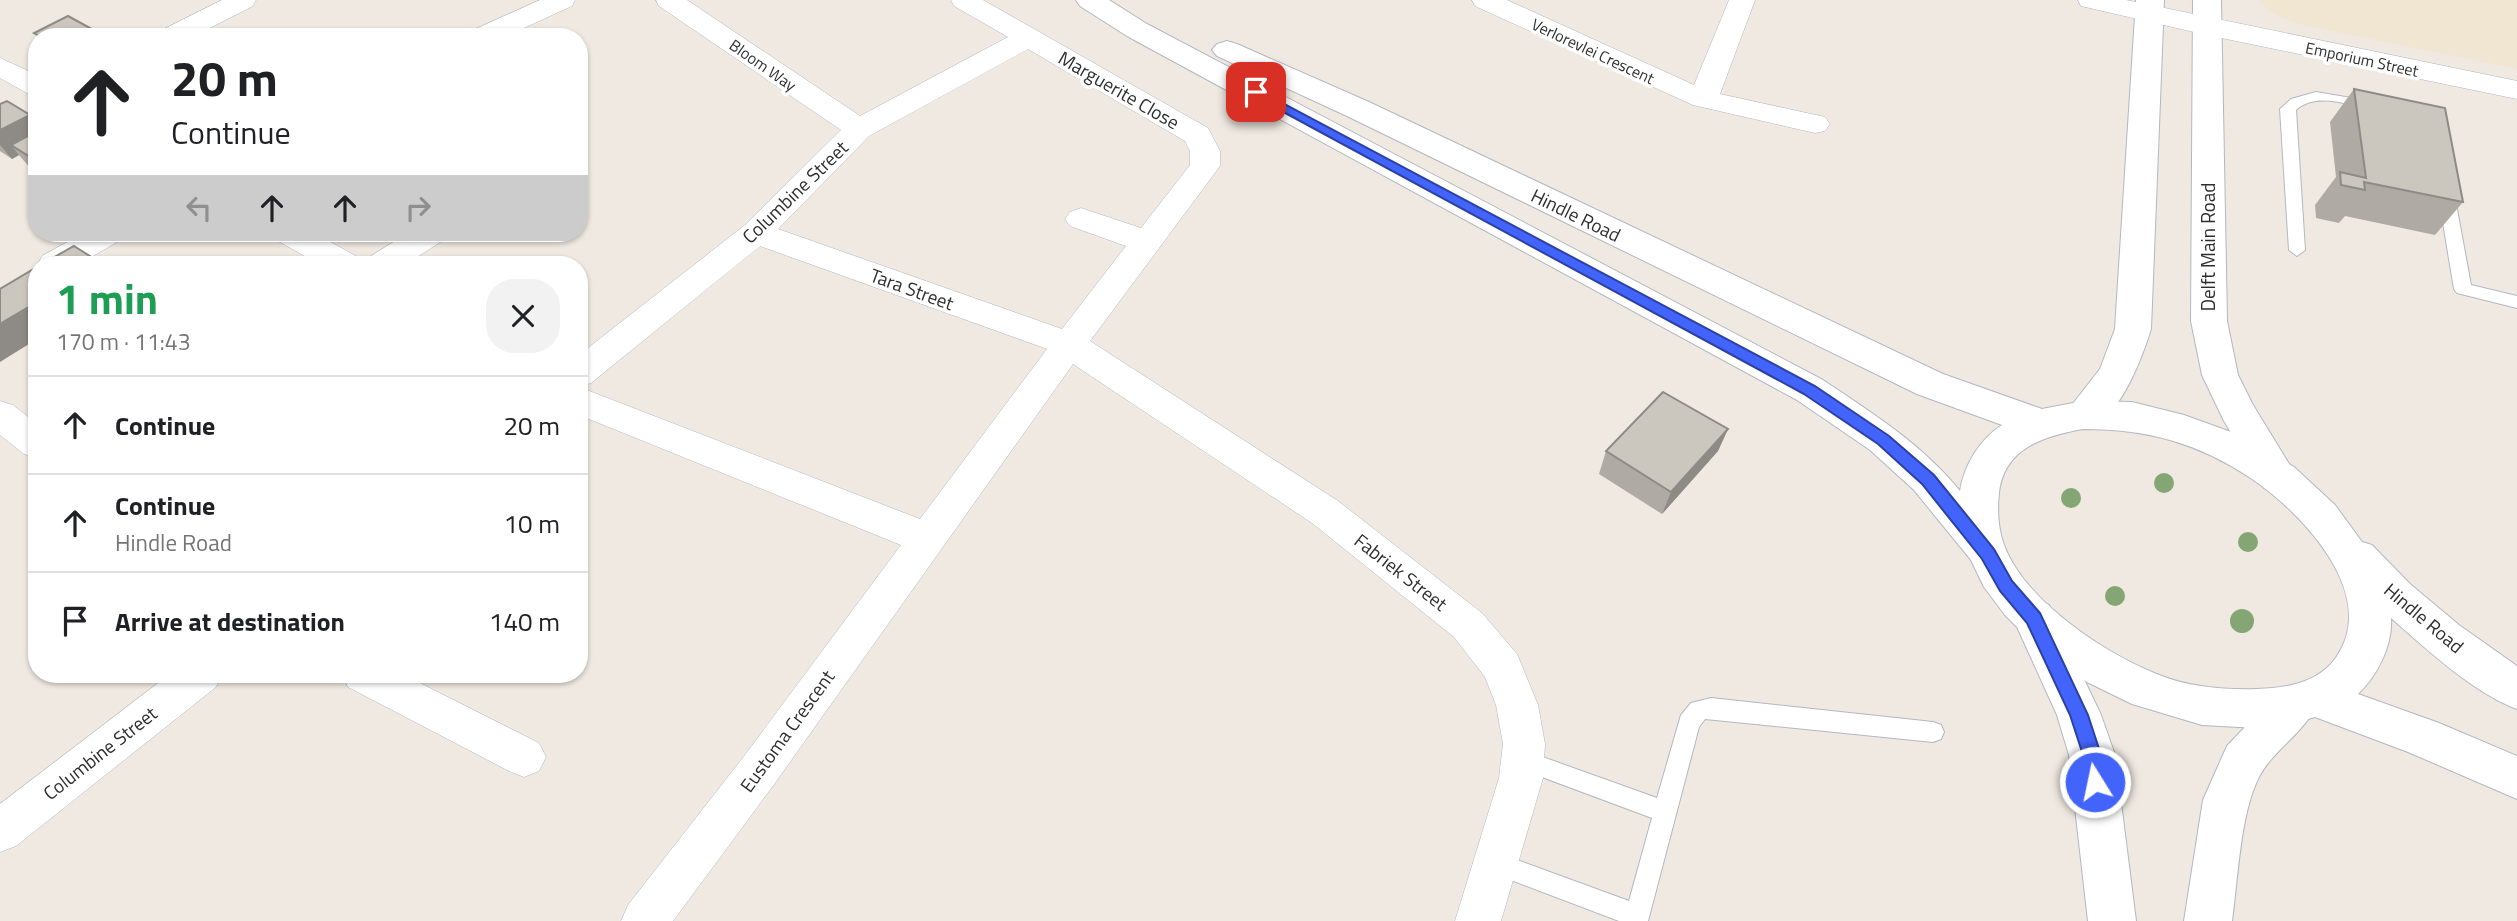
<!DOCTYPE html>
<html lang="en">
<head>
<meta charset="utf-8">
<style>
	body { margin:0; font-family:"Titillium Web",sans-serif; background:#f2f2f2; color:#202124; height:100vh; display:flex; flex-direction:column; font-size:26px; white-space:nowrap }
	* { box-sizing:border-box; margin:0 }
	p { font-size:23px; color:#757577 }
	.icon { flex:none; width:38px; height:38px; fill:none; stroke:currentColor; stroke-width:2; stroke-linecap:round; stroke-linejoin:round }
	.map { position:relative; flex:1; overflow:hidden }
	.side { position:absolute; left:28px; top:256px; width:560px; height:427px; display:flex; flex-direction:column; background:#fff; border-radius:28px; box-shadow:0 2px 5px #0004 }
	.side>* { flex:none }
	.hud { position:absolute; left:28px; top:28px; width:560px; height:214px; border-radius:28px; box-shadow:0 2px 5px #0004; background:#fff; color:#202124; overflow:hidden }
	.pin { position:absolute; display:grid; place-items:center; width:60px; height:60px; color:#fff; margin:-30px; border-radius:14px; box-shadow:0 4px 10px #0006 }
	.me { position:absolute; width:77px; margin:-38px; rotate:350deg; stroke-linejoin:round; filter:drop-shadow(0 0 5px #0008) }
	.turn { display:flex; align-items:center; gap:24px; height:147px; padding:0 28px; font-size:32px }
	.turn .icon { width:91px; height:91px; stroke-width:2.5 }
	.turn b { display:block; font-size:49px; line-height:60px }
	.lanes { display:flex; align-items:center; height:66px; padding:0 28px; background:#0003; justify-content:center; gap:35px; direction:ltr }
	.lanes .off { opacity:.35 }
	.round { display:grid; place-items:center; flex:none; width:74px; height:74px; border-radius:28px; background:#f2f2f2 }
	.summary { display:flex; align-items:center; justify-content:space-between; height:119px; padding:0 28px }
	h1 { font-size:42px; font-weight:700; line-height:52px; color:#1e9e55 }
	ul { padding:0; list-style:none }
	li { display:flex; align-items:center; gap:21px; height:98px; padding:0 28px; border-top:2px solid #e0e0e0 }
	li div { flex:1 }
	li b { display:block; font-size:26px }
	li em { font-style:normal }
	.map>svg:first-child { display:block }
</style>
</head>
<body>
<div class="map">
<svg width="2517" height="921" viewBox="0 0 2517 921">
	<rect width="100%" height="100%" fill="#efe9e1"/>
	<path fill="#f0e6d1" d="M2259,0H2517V69L2298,24L2269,12Z"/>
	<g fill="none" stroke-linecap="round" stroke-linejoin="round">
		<defs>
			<path id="service" d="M2316,92L2375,102L2378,105L2370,110C2347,104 2316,92 2296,110L2305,250L2297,256L2289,250L2280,109L2291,99Z
				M2446,188L2454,193L2471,285L2517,296V308L2457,293L2454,289L2438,193Z
				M1711,698L1933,722L1941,725L1944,732L1941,739L1933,742L1705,719L1699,727L1648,921H1619L1487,871L1483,863L1487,855L1495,852L1629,901L1652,818L1515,767L1512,760L1515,753L1523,750L1657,798L1681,715L1691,703Z"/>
			<path id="minor" d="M222,0H256L253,6L192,37H156L160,31Z
				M540,0H575L572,6L504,37H467L471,31Z
				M656,0H687L860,116L1008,37L954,6L951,0H983L1208,128L1220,151V166L1090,341L1338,501L1482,613L1517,654L1538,705L1545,744L1543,778L1501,921H1455L1499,778L1503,744L1496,705L1485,677L1454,637L1312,523L1073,364L775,783L673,921H621L628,905L745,755L901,545L579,415V355L745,225L841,130L659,6ZM1028,49L1185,141L1190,151V165L1141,228L1081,208L1070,212L1065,219L1070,226L1126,246L1062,329L778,229L869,136ZM760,246L1047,349L920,519L579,387L591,383Z
				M1472,0H1507L1694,85L1729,0H1755L1720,94L1825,117L1830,124L1825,131L1815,133L1693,105L1475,6Z
				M2078,0H2126L2517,81V99L2207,35L2081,6Z
				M0,58L37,75V96L27,93L0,78Z
				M84,233H124L119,241L79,264H38L42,256Z
				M273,233H314L356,256L360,264H319L278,241Z
				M408,233H447L442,241L406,264H367L371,256Z
				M0,401L13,405L37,424V458L24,454L0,435Z
				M170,674H222L216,687L16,846L0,852V804Z
				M342,674H402L539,743L546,757L539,771L524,777L509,771L348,687Z"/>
			<path id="tertiary" d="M2136,0H2164L2151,329C2142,358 2123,408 2096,425C2087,431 2079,428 2070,425L2064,415L2100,369L2115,329Z
				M2193,0H2221L2227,321L2238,375L2253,405L2297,477L2292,488L2278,492L2264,488L2224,421L2202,375L2191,321Z
				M2034,600L2049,605L2101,715L2115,755L2136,921H2088L2069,755L2057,715L2013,618L2019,605Z
				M2294,686L2310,692L2316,706C2303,734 2273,750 2259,777C2240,814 2238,879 2232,921H2184L2203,800L2227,746L2278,692Z"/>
			<path id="secondary" d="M1076,0H1109L1147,24L1823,380C1872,413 1922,444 1960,491C1964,465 1980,439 2002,425L1917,394L1347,116L1217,56L1212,50L1217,44L1227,41L1237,44L1369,102L1943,374L2042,409L2083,401L2132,402L2184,415L2242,436L2294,467L2335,505L2362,542L2372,545L2410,584L2459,625L2517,666V709C2475,694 2425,648 2391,618C2393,645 2377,676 2358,694L2439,723L2517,756V799L2408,752L2315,717L2287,725L2258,728L2202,725L2132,704L2087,682L2031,641L2005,615L1984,587L1971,560L1914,490L1870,450L1797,400L1127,36L1080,6ZM2083,429C2147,429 2199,443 2252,479C2301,512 2379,593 2337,656C2319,683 2287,688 2257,689C2225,690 2189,687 2159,675C2105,654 2025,601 2004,545C1998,528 1997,511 1999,493C2004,448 2044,436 2083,429Z"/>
		</defs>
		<use href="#service" stroke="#b4b7c1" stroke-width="2"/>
		<use href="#minor" stroke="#b4b7c1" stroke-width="1"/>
		<use href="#tertiary" stroke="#b4b7c1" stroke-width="2"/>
		<use href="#secondary" stroke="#b4b7c1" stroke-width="2"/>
		<use href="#service" fill="#fff" fill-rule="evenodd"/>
		<use href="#minor" fill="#fff" fill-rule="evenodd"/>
		<use href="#tertiary" fill="#fff" fill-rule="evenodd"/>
		<use href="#secondary" fill="#fff" fill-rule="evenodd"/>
	</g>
	<g fill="#84a574">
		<circle cx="2164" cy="483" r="10"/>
		<circle cx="2071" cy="498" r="10"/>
		<circle cx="2248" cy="542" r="10"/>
		<circle cx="2115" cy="596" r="10"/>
		<circle cx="2242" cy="621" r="12"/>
	</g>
	<path fill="#afaba4" d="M2354,89L2463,202L2435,235L2345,216L2339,223L2316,218L2315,205L2336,177L2330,122Z
		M0,104L37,123V172L31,169L19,155L12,159L0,151Z
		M1728,429L1718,451L1662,514L1599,474L1606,451Z"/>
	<path fill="#8e8b86" d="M90,28L97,37H73Z
		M30,115L37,123V146L11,145L19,155L12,159L0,145V130Z
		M37,302V339L0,362V324Z
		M1728,429L1718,451L1662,514L1671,492Z"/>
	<path fill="#cbc7bf" stroke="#8e8b86" stroke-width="2" d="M68,16L90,28L73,37H41L34,33Z
		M2354,89L2445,108L2463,202L2364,182L2365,190L2341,185L2340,172L2366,178Z
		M7,101L30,115L0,130V104Z
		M37,131V159L35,160L11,145Z
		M74,246L101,263L42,264Z
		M37,267V302L0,324V289Z
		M1663,392L1728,429L1671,492L1606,451Z"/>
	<path fill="#4264fb" stroke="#2b41a3" stroke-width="2" d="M1256,89L1815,386L1889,436L1934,475L1994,549L2012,581L2040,613L2088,715L2101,755L2105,782L2102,788L2095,790L2089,788L2083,755L2070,715L2027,623L2000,591L1982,559L1922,484L1878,444L1804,394L1252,95V90Z"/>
	<g text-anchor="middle" stroke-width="7" stroke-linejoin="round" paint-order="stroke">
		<g font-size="16" fill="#2e2e2e" stroke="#fff">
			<text transform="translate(1593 51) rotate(25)" y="6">Verlorevlei Crescent</text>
			<text transform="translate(2362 59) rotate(12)" y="6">Emporium Street</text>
			<text transform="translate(763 65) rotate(35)" y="6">Bloom Way</text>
		</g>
		<g font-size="19" fill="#2e2e2e" stroke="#fff">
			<text transform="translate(1119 90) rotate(30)" y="7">Marguerite Close</text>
			<text transform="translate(795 192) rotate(-44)" y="7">Columbine Street</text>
			<text transform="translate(1576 215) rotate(26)" y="7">Hindle Road</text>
			<text transform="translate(2208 247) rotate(-90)" y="7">Delft Main Road</text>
			<text transform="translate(912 289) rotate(20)" y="7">Tara Street</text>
			<text transform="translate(1401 572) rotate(38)" y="7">Fabriek Street</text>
			<text transform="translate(2424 618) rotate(40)" y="7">Hindle Road</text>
			<text transform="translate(787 731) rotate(-54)" y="7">Eustoma Crescent</text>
			<text transform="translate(100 753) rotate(-38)" y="7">Columbine Street</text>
		</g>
	</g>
</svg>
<div class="pin" style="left:1256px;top:92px;background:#d93025"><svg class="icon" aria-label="arrive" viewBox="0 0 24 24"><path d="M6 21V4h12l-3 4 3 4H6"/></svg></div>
<svg class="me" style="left:2095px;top:782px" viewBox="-20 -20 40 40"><circle r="17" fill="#4264fb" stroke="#fff" stroke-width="3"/><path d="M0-11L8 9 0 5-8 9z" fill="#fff"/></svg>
<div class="hud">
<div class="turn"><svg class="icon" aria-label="ahead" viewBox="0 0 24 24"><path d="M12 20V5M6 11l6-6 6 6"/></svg><div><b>20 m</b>Continue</div></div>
<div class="lanes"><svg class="icon off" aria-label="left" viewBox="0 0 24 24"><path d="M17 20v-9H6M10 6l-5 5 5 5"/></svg><svg class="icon" aria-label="ahead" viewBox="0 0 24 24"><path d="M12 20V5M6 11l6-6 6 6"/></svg><svg class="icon" aria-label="ahead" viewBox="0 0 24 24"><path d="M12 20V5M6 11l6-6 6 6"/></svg><svg class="icon off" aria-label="right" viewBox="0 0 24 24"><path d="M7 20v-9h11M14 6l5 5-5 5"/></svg></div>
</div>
<section class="side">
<div class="summary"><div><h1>1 min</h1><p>170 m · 11:43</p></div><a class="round"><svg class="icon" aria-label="close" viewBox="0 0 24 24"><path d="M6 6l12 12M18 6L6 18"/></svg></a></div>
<ul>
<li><svg class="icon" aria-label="ahead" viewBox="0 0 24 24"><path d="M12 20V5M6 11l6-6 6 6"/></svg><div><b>Continue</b></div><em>20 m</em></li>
<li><svg class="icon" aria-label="ahead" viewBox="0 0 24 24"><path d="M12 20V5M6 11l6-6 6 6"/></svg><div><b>Continue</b><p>Hindle Road</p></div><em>10 m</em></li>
<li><svg class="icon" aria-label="arrive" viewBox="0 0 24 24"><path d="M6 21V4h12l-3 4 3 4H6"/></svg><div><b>Arrive at destination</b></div><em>140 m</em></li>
</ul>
</section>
</div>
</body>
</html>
